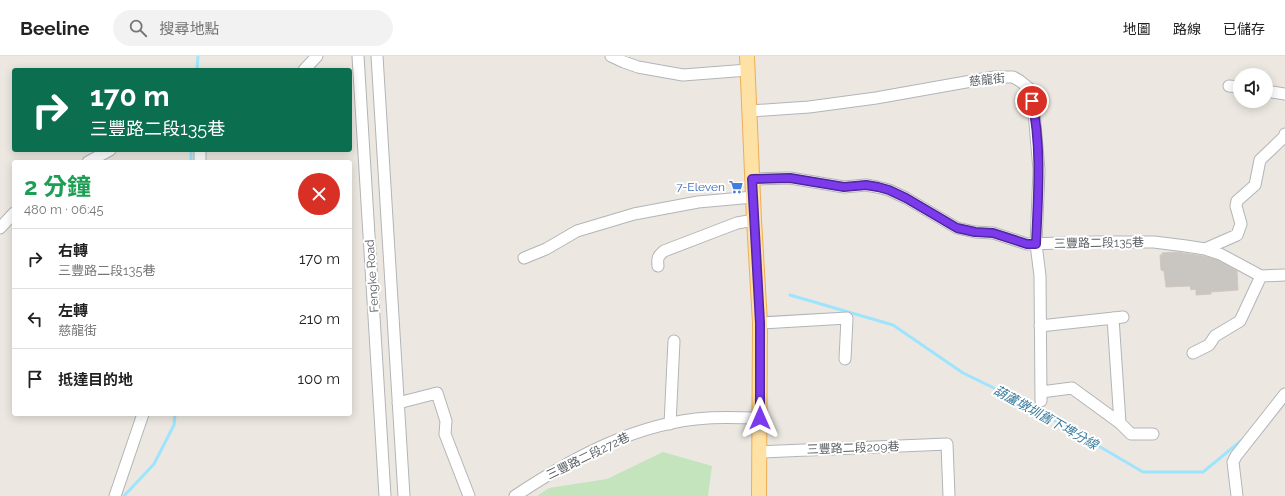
<!DOCTYPE html>
<html lang="zh-TW">
<head>
<meta charset="utf-8">
<style>
	body { margin:0; font-family:Raleway,"Noto Sans TC",sans-serif; background:#f2f2f2; color:#222; height:100vh; display:flex; flex-direction:column; font-size:15px; white-space:nowrap }
	* { box-sizing:border-box; margin:0 }
	p { font-size:13px; color:#767676 }
	.icon { flex:none; width:22px; height:22px; fill:none; stroke:currentColor; stroke-width:2; stroke-linecap:round; stroke-linejoin:round }
	.map { position:relative; flex:1; overflow:hidden }
	.panel { position:absolute; left:12px; top:104px; width:340px; height:256px; display:flex; flex-direction:column; background:#fff; border-radius:4px; box-shadow:0 2px 10px #0003 }
	.panel>* { flex:none }
	.hud { position:absolute; left:12px; top:12px; width:340px; height:84px; border-radius:4px; box-shadow:0 2px 10px #0003; background:#0b6e4f; color:#fff; overflow:hidden }
	.controls { position:absolute; left:1233px; top:12px; display:grid; gap:8px }
	.controls a { display:grid; place-items:center; width:40px; height:40px; border-radius:50%; background:#fff; box-shadow:0 2px 10px #0003; font-size:20px }
	.pin { position:absolute; display:grid; place-items:center; width:34px; height:34px; color:#fff; margin:-17px; border:2px solid #fff; border-radius:50%; box-shadow:0 1px 4px #0007 }
	.me { position:absolute; width:44px; margin:-22px; rotate:0deg; stroke-linejoin:round; filter:drop-shadow(0 0 3px #0008) }
	.turn { display:flex; align-items:center; gap:14px; height:84px; padding:0 12px; font-size:18px }
	.turn .icon { width:52px; height:52px; stroke-width:2.5 }
	.turn b { display:block; font-size:28px; line-height:34px }
	.round { display:grid; place-items:center; flex:none; width:42px; height:42px; border-radius:21px; background:#f2f2f2 }
	.headline { display:flex; align-items:center; justify-content:space-between; height:68px; padding:0 12px }
	h1 { font-size:24px; font-weight:700; line-height:30px; color:#1e9e55 }
	ul { padding:0; list-style:none }
	li { display:flex; align-items:center; gap:12px; height:60px; padding:0 12px; border-top:1px solid #e0e0e0 }
	li div { flex:1 }
	li b { display:block; font-size:15px }
	li em { font-style:normal }
	header { display:flex; align-items:center; gap:24px; box-sizing:border-box; height:56px; padding:0 20px; background:#fff; border-bottom:1px solid #e0e0e0 }
	header strong { font-size:19px }
	nav { display:flex; gap:22px; margin-inline-start:auto; font-size:14px }
	.search { width:280px; height:36px; background:#f2f2f2; display:flex; align-items:center; gap:10px; box-sizing:border-box; padding:0 14px; border-radius:22px; color:#767676; font-size:15px }
	.map>svg:first-child { display:block }
</style>
</head>
<body>
<header>
<strong>Beeline</strong>
<div class="search"><svg class="icon" aria-label="search" viewBox="0 0 24 24"><circle cx="10" cy="10" r="6"/><path d="M15 15l6 6"/></svg>搜尋地點</div>
<nav><a>地圖</a><a>路線</a><a>已儲存</a></nav>
</header>
<div class="map">
<svg width="1285" height="440" viewBox="0 0 1285 440">
	<rect width="100%" height="100%" fill="#ece8e1"/>
	<path fill="#c3e4bd" d="M663,396L712,410L708,440H537L549,432L607,423Z"/>
	<g fill="none" stroke-linecap="round" stroke-linejoin="round">
		<path stroke="#9fe4fd" stroke-width="3" d="M197,14L198,0
			M191,106V94
			M790,239L893,269L963,317L1027,348L1143,416H1203L1242,384
			M124,440L154,408L174,369L175,358"/>
	</g>
	<path fill="#c9c5c0" stroke="#d1c8bf" d="M1176,196L1203,200L1217,204L1237,215L1238,234L1211,236V238L1196,239V233L1191,234L1190,230L1166,231L1164,215L1161,214L1160,199H1162V197Z"/>
	<g fill="none" stroke-linecap="round" stroke-linejoin="round">
		<defs>
			<path id="minor" d="M358,0L385,440
				M377,0L404,440
				M611,0L624,6L638,11L683,19L748,14
				M304,14L317,0
				M1229,30L1240,31
				M1266,35L1285,38
				M750,55L809,51L876,42L994,21H1013L1020,25L1030,33L1034,56L1039,114L1036,188L1040,220L1041,345
				M88,106L110,94
				M200,106V94
				M752,123L790,122L844,131L866,129L877,131L889,134L906,142L957,172L975,176L993,177L1027,188L1097,186H1154L1186,190L1205,193L1220,198L1261,220L1285,219
				M0,172L14,157
				M1205,193L1237,179L1241,168L1236,150L1237,145L1255,129L1260,104L1284,81L1285,78
				M524,202L546,193L577,175L634,158L698,146L753,141
				M658,210C657,202 658,200 664,195L737,167L754,164
				M1113,262L1120,367
				M760,267L847,262L845,303
				M1040,270L1123,261
				M1193,297L1209,289L1215,280L1240,265L1261,220
				M1041,336L1072,332L1120,367L1131,378H1153
				M398,347L437,337L446,365L445,378L469,440
				M670,368L674,285
				M759,396L947,388L949,440
				M115,440L143,358
				M515,440C572,402 638,366 708,362C725,361 742,362 760,362
				M1237,440L1233,406L1236,400L1285,338"/>
			<path id="major" d="M747,0L754,164L760,267L759,440"/>
		</defs>
		<use href="#minor" stroke="#b2b5b8" stroke-width="13"/>
		<use href="#major" stroke="#efac57" stroke-width="16"/>
		<use href="#minor" stroke="#fff" stroke-width="11"/>
		<use href="#major" stroke="#fee1a4" stroke-width="14"/>
	</g>
	<g fill="none" stroke-linecap="round" stroke-linejoin="round">
		<defs>
			<path id="route" d="M760,362V267L752,123L790,122L844,131L866,129L878,131L889,134L906,142L957,172L975,176L993,177L1027,188H1036C1038,140 1042,91 1032,45"/>
		</defs>
		<use href="#route" stroke="#51269a" stroke-width="10"/>
		<use href="#route" stroke="#7c3aed" stroke-width="7"/>
	</g>
	<defs>
		<symbol id="supermarket-bare" viewBox="-9 -9 18 18"><path d="M-6-5.5h2.5l.6 2H6L4.5 2H-2.5L-4.4-4H-6ZM-1.5 3.2a1.3 1.3 0 1 0 .1 0ZM3 3.2a1.3 1.3 0 1 0 .1 0Z" fill="#3f7fe0" stroke="#fff" stroke-width="2.5" paint-order="stroke"/></symbol>
	</defs>
	<g fill-rule="evenodd">
		<use href="#supermarket-bare" x="726" y="121" width="20" height="20"/>
	</g>
	<g text-anchor="middle" stroke-width="4" stroke-linejoin="round" paint-order="stroke">
		<g font-size="12" fill="#595e62" stroke="#fff">
			<text transform="translate(987 24) rotate(-6)" y="4">慈龍街</text>
			<text transform="translate(1099 187) rotate(-1)" y="4">三豐路二段135巷</text>
			<text transform="translate(372 220) rotate(-94)" y="4">Fengke Road</text>
			<text transform="translate(853 392) rotate(-2)" y="4">三豐路二段209巷</text>
			<text transform="translate(588 400) rotate(-26)" y="4">三豐路二段272巷</text>
		</g>
		<g font-size="12" fill="#366cbe" stroke="#fff" text-anchor="end">
			<text x="725" y="135">7-Eleven</text>
		</g>
		<g font-size="13" font-style="italic" fill="#397a9d" stroke="#fff">
			<text transform="translate(1046 361) rotate(29)" y="5">葫蘆墩圳舊下埤分線</text>
		</g>
	</g>
</svg>
<div class="controls">
<a><svg class="icon" aria-label="sound" viewBox="0 0 24 24"><path d="M4 9h4l5-4v14l-5-4H4zM17 9q2 3 0 6"/></svg></a>
</div>
<div class="pin" style="left:1032px;top:45px;background:#d93025"><svg class="icon" aria-label="arrive" viewBox="0 0 24 24"><path d="M6 21V4h12l-3 4 3 4H6"/></svg></div>
<svg class="me" style="left:760px;top:362px" viewBox="-20 -20 40 40"><path d="M0-17L14 15 0 8-14 15z" fill="#7c3aed" stroke="#fff" stroke-width="4"/></svg>
<div class="hud">
<div class="turn"><svg class="icon" aria-label="right" viewBox="0 0 24 24"><path d="M7 20v-9h11M14 6l5 5-5 5"/></svg><div><b>170 m</b>三豐路二段135巷</div></div>
</div>
<section class="panel">
<div class="headline"><div><h1>2 分鐘</h1><p>480 m · 06:45</p></div><a class="round" style="background:#d93025;color:#fff"><svg class="icon" aria-label="close" viewBox="0 0 24 24"><path d="M6 6l12 12M18 6L6 18"/></svg></a></div>
<ul>
<li><svg class="icon" aria-label="right" viewBox="0 0 24 24"><path d="M7 20v-9h11M14 6l5 5-5 5"/></svg><div><b>右轉</b><p>三豐路二段135巷</p></div><em>170 m</em></li>
<li><svg class="icon" aria-label="left" viewBox="0 0 24 24"><path d="M17 20v-9H6M10 6l-5 5 5 5"/></svg><div><b>左轉</b><p>慈龍街</p></div><em>210 m</em></li>
<li><svg class="icon" aria-label="arrive" viewBox="0 0 24 24"><path d="M6 21V4h12l-3 4 3 4H6"/></svg><div><b>抵達目的地</b></div><em>100 m</em></li>
</ul>
</section>
</div>
</body>
</html>
